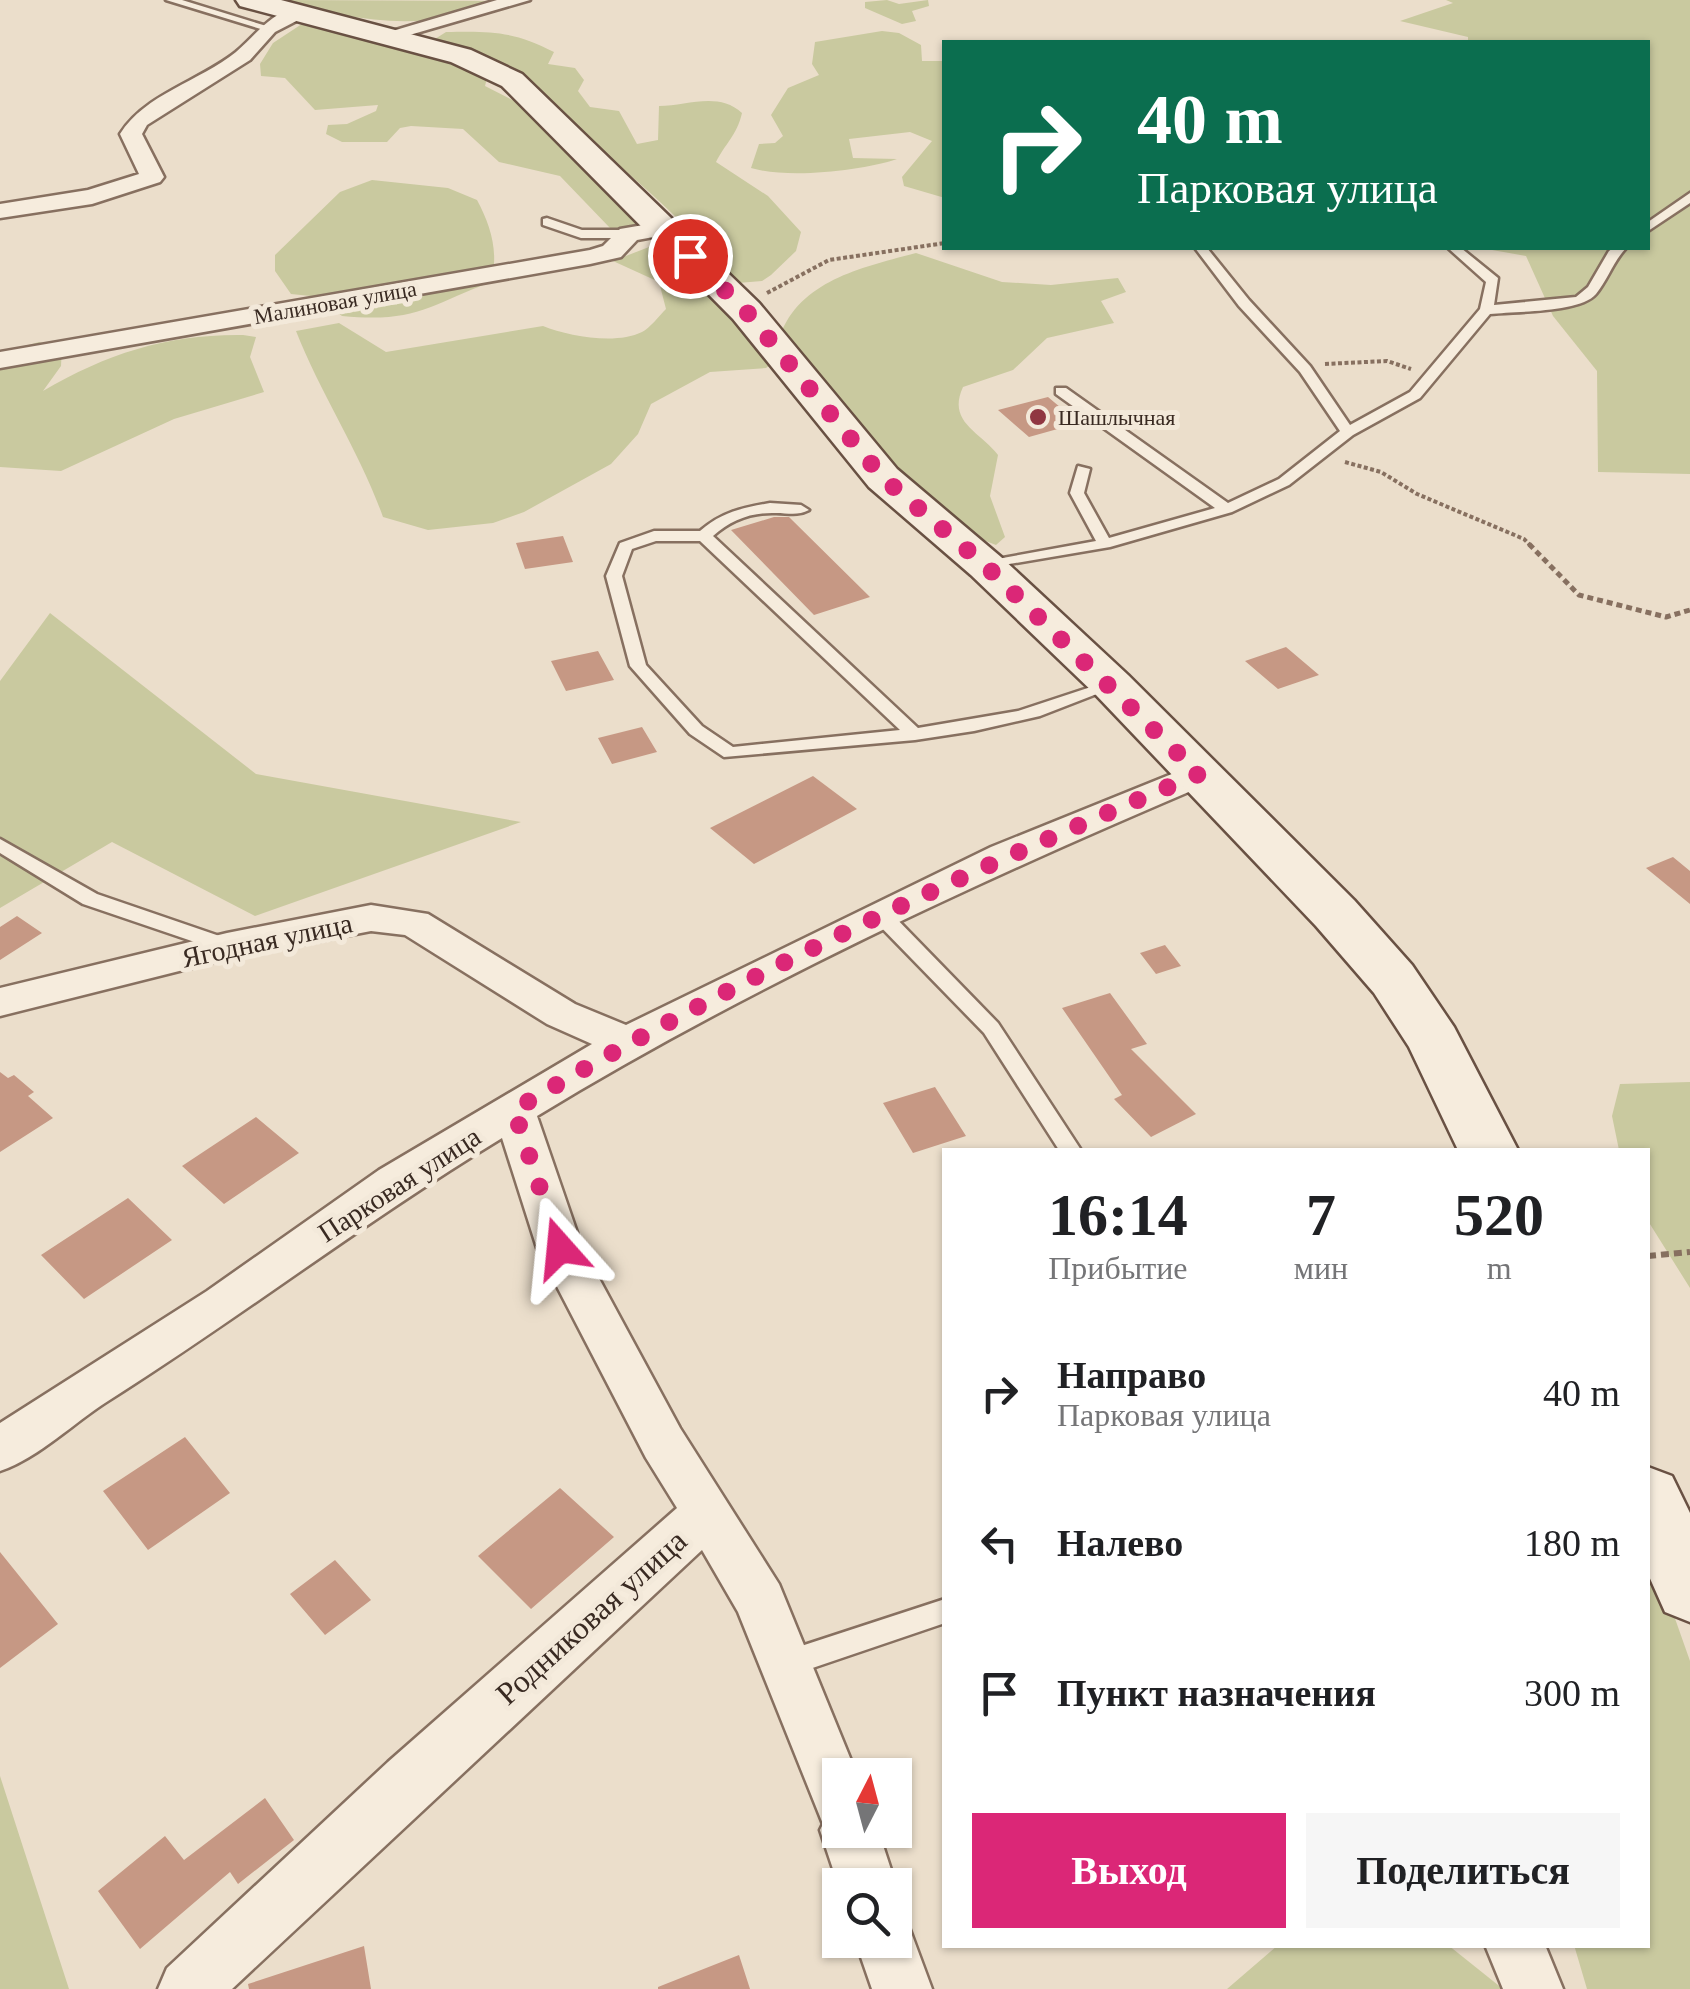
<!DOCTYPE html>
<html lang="ru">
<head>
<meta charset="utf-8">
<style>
	body { margin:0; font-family:Georgia,serif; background:#f6f6f6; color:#202124; height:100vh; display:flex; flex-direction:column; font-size:38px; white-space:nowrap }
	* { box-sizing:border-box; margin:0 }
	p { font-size:32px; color:#757577 }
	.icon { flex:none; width:55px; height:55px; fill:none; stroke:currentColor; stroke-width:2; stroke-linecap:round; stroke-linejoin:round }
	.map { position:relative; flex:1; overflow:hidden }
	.side { position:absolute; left:942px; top:1148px; width:708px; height:800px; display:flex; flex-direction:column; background:#fff; border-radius:0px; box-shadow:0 2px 8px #0004 }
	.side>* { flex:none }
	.hud { position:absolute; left:942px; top:40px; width:708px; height:210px; border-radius:0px; box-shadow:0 2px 8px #0004; background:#0b6e4f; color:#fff; overflow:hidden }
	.needle { width:65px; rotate:6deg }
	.controls { position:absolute; left:822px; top:1758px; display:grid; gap:20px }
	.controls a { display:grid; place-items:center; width:90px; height:90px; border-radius:0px; background:#fff; box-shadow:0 2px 8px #0004; font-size:50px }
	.pin { position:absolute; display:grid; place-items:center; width:85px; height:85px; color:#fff; margin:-42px; border:5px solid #fff; border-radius:50%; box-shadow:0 2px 10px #0007 }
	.me { position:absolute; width:110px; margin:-55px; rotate:342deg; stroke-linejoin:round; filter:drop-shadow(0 0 8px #0008) }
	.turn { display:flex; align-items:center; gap:35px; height:210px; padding:0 30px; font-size:45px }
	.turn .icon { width:130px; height:130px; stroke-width:2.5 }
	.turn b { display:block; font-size:70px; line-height:85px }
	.eta { display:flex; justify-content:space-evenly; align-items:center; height:170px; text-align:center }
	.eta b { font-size:60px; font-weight:800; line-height:70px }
	.action { display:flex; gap:20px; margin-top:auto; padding:20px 30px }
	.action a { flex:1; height:115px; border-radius:0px; background:#db2777; color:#fff; font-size:40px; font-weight:800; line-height:115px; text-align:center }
	.action a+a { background:#f6f6f6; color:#202124 }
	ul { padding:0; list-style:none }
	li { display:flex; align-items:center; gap:30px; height:150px; padding:0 30px }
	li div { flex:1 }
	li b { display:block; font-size:38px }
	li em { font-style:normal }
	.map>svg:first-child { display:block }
</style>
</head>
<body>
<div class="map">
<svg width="1690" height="1989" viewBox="0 0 1690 1989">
	<rect width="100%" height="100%" fill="#ebdecb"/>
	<path fill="#c9c99f" d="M281,0L494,1C426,36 351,19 281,0Z
		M887,0L899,4L928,0L929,6L912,11L916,21L902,24L865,8V2Z
		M1446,0H1690V474L1598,472L1597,371L1553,316L1526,256L1481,248H1648V42H1468V37L1400,21L1453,3Z
		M311,18L413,44L487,78L485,86L524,106L642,217L641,233L610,228L560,176L499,162L463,129L411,126L400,128L387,142H342L326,134L328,125L347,124L376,111L378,105L315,110L285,78L261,76L260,64L273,43Z
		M882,31L899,33L921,45L922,61H945V198L904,186L902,177L932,141L910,132L849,139L853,158L897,159C862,171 787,179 751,168L759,144L775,143L783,136L771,115L788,88L819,75L812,64L815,42Z
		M446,32C490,31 514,31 554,52L548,64L575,68L584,80L578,91L590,107L619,111L637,144L658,140L659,106C687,106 718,91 742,113C737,135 725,144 716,162L768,196L801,232L796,251L771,275L762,281L738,283C657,188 545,99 435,39Z
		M372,180L448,188L477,200C491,226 499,253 491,282C428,306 415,323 342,316L320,297L291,294L275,271V255L340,192Z
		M649,247L675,250L774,362L766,368L710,372L651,404L638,434L611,464L524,512L493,523L428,530L383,517C360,452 321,395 296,331L339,323L386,352L543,326C568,336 616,345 642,332C650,328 659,316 666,309L659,282L613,261Z
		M916,253L1002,282L1051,285L1118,278L1126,292L1101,301L1114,323L1047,338L1013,370L963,387C947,422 979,431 998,455L990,496L1005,537L996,545C904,512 852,396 780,336C800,280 864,267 916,253Z
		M243,335L256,337L250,357L264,392L174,419L61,471L0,467V353L39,342L62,348L61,366L43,391C108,353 168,334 243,335Z
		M50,613L256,774L521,822L255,916L112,842L0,908V681Z
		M1690,1082V1288L1648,1221V1150H1619L1612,1116L1620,1084Z
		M1648,1542L1690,1661V1989H1587L1574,1945H1648Z
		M0,1776L69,1989H0Z
		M1278,1945H1448L1503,1989H1227Z"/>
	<path fill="#c69884" d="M1048,397L1079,423L1029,437L998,410Z
		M774,517H789L870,597L814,615L731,530Z
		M563,536L573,562L525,569L516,543Z
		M1286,647L1319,675L1278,689L1245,661Z
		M598,651L614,680L566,691L551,661Z
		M642,727L657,752L612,764L598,738Z
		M813,776L857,809L754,864L710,828Z
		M1673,857L1690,871V904L1646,868Z
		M17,916L42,933L0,960V927Z
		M1165,945L1181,966L1156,974L1140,953Z
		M1110,993L1147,1044L1131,1049L1196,1114L1151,1137L1114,1099L1122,1095L1062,1008Z
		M0,1072L8,1078L14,1075L34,1092L28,1096L53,1118L0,1152Z
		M935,1087L966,1136L913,1153L883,1103Z
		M256,1117L299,1153L224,1204L182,1166Z
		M128,1198L172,1240L84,1299L41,1255Z
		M185,1437L230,1493L148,1550L103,1491Z
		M560,1488L614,1537L531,1609L478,1556Z
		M0,1552L58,1624L0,1668Z
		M335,1560L371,1600L325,1635L290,1594Z
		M265,1798L294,1840L238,1884L230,1872L140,1949L98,1891L165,1836L184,1860Z
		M364,1946L371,1989H249L248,1984Z
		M739,1955L750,1989H658V1987Z"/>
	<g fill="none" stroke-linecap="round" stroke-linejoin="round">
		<defs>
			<path id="service" d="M166,0H182L273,28L264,30Z
				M1690,193V203L1648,231V222Z
				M547,218L582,230H629L635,234L629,238H581L543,225V219Z
				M1195,248H1207L1249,300L1310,366L1350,425L1410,392L1480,309L1486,282L1448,248H1461L1498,278L1494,305L1576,297L1588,287L1609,251L1613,248H1626C1613,262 1608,279 1596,294C1580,313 1516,311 1490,314L1420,398L1353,435L1289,485L1232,512L1110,547L980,569L978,566L986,561L1096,541L1070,493L1078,466L1090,469L1084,493L1109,538L1215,508L1056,394V388H1066L1228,503L1279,479L1340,431L1300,372L1239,306Z
				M770,503L801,505L809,510C798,516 788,513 776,513C751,512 731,520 713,536L918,728L1018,711L1112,680L1120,685L1040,716L974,731L915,740L724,757L690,734L630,666L606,576L620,543L654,531H700C722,512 741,508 770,503ZM656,541H700L900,730L733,747L702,726L646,665L622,576L632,549Z
				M0,839L97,894L234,941L237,946L227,953L83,904L0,853Z
				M881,908L888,910L998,1023L1081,1150H1059L984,1033L874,920L871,915L874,910Z
				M945,1599V1623L786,1677L777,1673L773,1664L777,1655L786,1651Z"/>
			<path id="minor" d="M497,0H530L389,41L379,35Z
				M299,6L309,12L306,16L275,32L250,60L147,125L142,134L164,177L160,182L92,204L0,218V204L88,190L139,174L120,134C145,94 200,81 236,52C258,33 269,14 299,6Z
				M661,222L673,229L670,234L637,240L621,257L590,264L0,368V352L590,250L603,246L620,229Z
				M1199,763L1212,766L1217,774L1212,782C981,880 751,986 537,1116L582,1247L680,1428L779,1584L857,1775H840V1830H878L896,1885L895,1888L840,1885V1890L820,1830L823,1824L738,1612L702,1550L232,1989H158L167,1968L388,1762L677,1508L646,1458L537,1248L502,1138C367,1220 242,1316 108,1401C73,1423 40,1457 0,1471V1423L207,1291L379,1170L592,1044L547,1024L405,935L371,931L227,959L0,1016V988L227,933L371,905L428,914L575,1004L626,1025L991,847Z
				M895,1915L906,1919L932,1989H872L855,1940H895Z
				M1485,1945H1545L1563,1989H1503Z"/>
			<path id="secondary" d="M236,0H281L471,50L522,74L759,303L897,469L1001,557L1128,675L1354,900L1412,965L1454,1027L1518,1150H1458L1409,1047L1374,993L1316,926L1096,695L971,575L869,487L733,319L502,86L451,62L240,6Z
				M1648,1467L1672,1476L1690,1513V1622L1665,1612L1648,1574Z"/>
		</defs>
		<use href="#service" stroke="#877060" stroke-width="5"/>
		<use href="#minor" stroke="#877060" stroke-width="5"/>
		<use href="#secondary" stroke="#695143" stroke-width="5"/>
		<path stroke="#877060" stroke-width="4" stroke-dasharray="4 2.5" stroke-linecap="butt" d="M767,293L829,260L945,243
			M1325,364L1387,361L1411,369
			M1345,462L1381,472L1417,494L1524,539L1531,546"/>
		<path stroke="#877060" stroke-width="5" stroke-dasharray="6 4" stroke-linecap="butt" d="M1529,544L1579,595L1666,617L1690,610"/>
		<path stroke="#877060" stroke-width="6" stroke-dasharray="8 5" stroke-linecap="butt" d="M1648,1256L1690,1252"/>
		<use href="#service" fill="#f6ecdd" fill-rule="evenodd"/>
		<use href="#minor" fill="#f6ecdd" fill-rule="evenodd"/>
		<use href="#secondary" fill="#f6ecdd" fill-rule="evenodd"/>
	</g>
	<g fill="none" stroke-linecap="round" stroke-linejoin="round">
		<path stroke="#db2777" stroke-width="18" stroke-dasharray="0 32.4" d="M560,1248L514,1110C732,979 964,873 1199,774L986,566L883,478L746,311L690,256"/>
	</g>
	<circle fill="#903641" stroke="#f3e9da" stroke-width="4" cx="1038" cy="417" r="10"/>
	<g text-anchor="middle" stroke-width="10" stroke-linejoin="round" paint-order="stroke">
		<g font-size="22" fill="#392a22" stroke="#f3e9da">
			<text transform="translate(335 302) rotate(-10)" y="8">Малиновая улица</text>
		</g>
		<g font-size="22" fill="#392a22" stroke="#f3e9da" text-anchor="start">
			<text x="1058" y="425">Шашлычная</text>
		</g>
		<g font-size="28" fill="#392a22" stroke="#f3e9da">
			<text transform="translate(267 940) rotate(-12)" y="10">Ягодная улица</text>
			<text transform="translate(399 1184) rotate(-33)" y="10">Парковая улица</text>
		</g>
		<g font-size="32" fill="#392a22" stroke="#f3e9da">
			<text transform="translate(591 1617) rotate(-42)" y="11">Родниковая улица</text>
		</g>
	</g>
</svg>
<div class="controls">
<a><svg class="needle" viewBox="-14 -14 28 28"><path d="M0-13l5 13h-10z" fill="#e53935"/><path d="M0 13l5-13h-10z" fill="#757577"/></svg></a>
<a><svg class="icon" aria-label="search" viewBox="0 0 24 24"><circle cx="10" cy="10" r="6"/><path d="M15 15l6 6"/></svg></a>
</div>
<div class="pin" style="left:690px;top:256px;background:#d93025"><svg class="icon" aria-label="arrive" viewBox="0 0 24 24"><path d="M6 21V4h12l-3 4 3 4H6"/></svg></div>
<svg class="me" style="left:560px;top:1248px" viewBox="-20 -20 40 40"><path d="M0-17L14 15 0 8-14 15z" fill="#db2777" stroke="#fff" stroke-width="4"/></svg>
<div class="hud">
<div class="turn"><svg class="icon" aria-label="right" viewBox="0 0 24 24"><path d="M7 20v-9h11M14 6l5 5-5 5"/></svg><div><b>40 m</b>Парковая улица</div></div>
</div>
<section class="side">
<div class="eta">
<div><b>16:14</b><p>Прибытие</p></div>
<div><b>7</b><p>мин</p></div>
<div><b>520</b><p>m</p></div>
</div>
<ul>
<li><svg class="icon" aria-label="right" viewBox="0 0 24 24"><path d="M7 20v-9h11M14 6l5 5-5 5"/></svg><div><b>Направо</b><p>Парковая улица</p></div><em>40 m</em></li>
<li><svg class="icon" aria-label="left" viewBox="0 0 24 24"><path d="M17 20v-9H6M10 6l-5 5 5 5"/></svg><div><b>Налево</b></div><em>180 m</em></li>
<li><svg class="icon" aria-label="arrive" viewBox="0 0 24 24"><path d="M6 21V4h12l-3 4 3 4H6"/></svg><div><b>Пункт назначения</b></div><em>300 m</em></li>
</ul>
<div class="action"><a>Выход</a><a>Поделиться</a></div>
</section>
</div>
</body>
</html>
